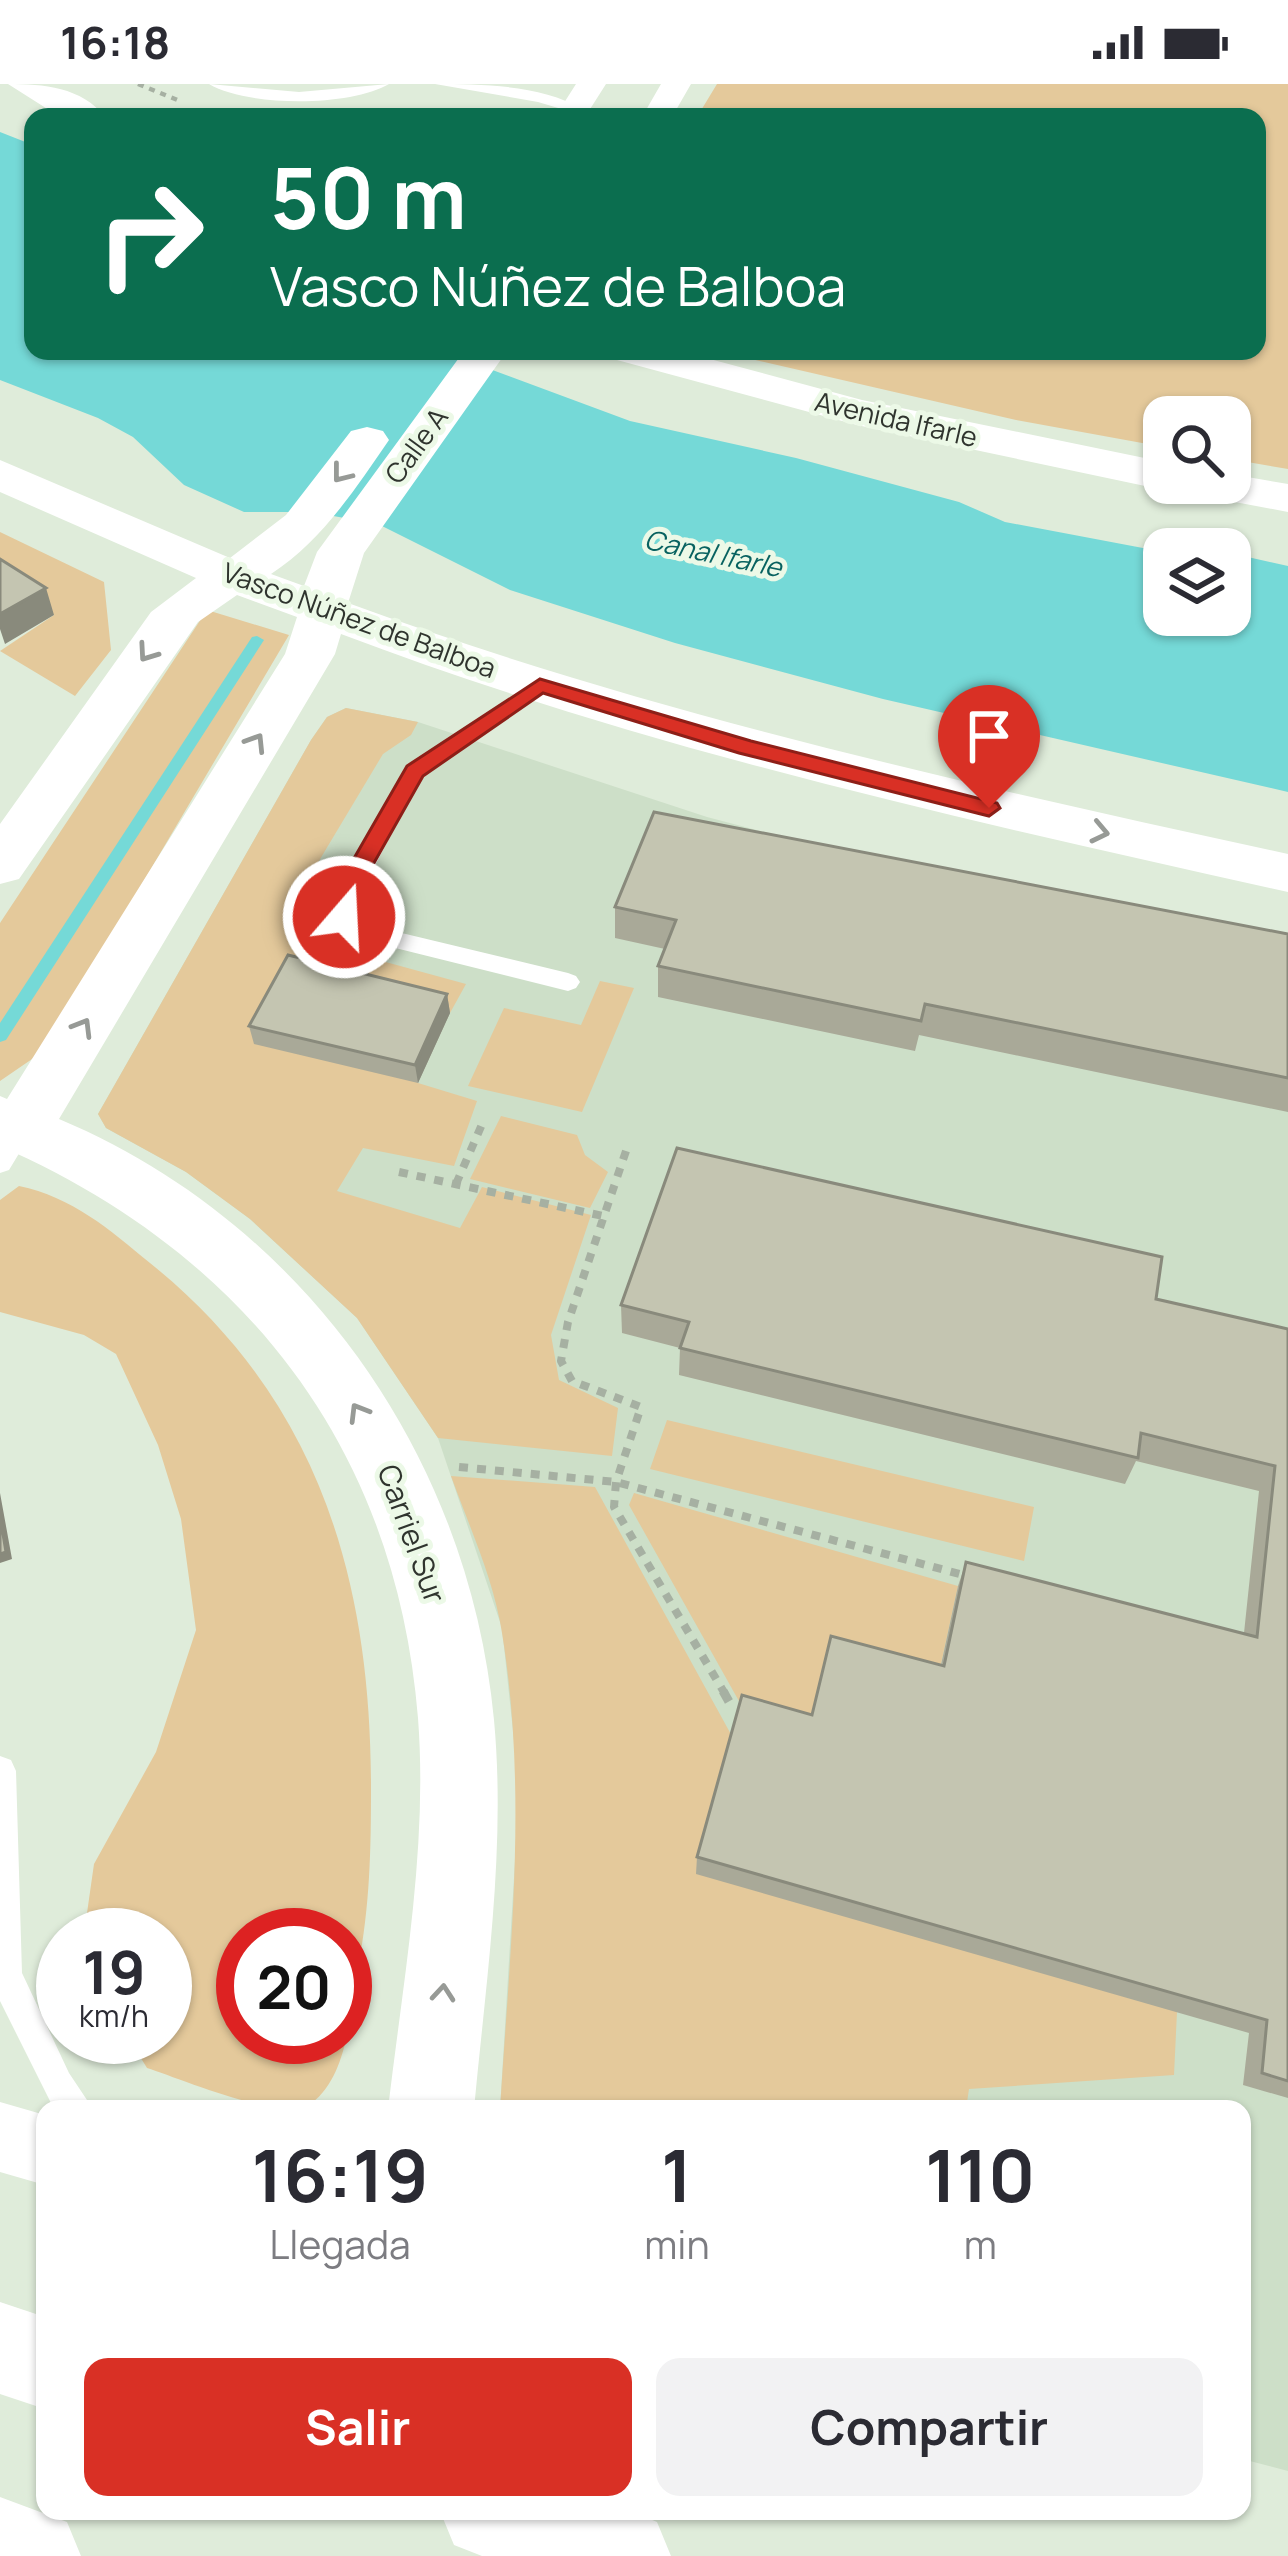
<!DOCTYPE html>
<html lang="es">
<head>
<meta charset="utf-8">
<style>
	body { margin:0; font-family:Manrope,sans-serif; background:#f2f2f3; color:#2b2b33; height:100vh; display:flex; flex-direction:column; font-size:45px; white-space:nowrap }
	* { box-sizing:border-box; margin:0 }
	p { font-size:39px; color:#7c7c81 }
	.icon { flex:none; width:66px; height:66px; fill:none; stroke:currentColor; stroke-width:2; stroke-linecap:round; stroke-linejoin:round }
	.map { position:relative; flex:1; overflow:hidden }
	.details { position:absolute; left:36px; top:2016px; width:1215px; height:420px; display:flex; flex-direction:column; background:#fff; border-radius:24px; box-shadow:0 3px 9px #0004 }
	.details>* { flex:none }
	.hud { position:absolute; left:24px; top:24px; width:1242px; height:252px; border-radius:24px; box-shadow:0 3px 9px #0004; background:#0b6e4f; color:#fff; overflow:hidden }
	.fabs { position:absolute; left:1143px; top:312px; display:grid; gap:24px }
	.fabs a { display:grid; place-items:center; width:108px; height:108px; border-radius:24px; background:#fff; box-shadow:0 3px 9px #0004; font-size:60px }
	.speed { position:absolute; left:36px; top:1824px; display:flex; gap:24px; font-size:60px; font-weight:700; text-align:center }
	.speed>* { display:grid; place-content:center; width:156px; height:156px; border-radius:50%; background:#fff; box-shadow:0 3px 9px #0004; line-height:1 }
	.speed small { font-size:30px; font-weight:400 }
	.speed .limit { border:18px solid #d22; background:#fff; color:#111 }
	.pin { position:absolute; display:grid; place-items:center; width:102px; height:102px; color:#fff; margin:-123px -51px; border-radius:50% 50% 50% 0; rotate:-45deg; box-shadow:0 0 12px #0007 }
	.pin .icon { rotate:45deg }
	.me { position:absolute; width:132px; margin:-66px; rotate:19deg; stroke-linejoin:round; filter:drop-shadow(0 0 9px #0008) }
	.turn { display:flex; align-items:center; gap:42px; height:252px; padding:0 48px; font-size:54px }
	.turn .icon { width:156px; height:156px; stroke-width:2.5 }
	.turn b { display:block; font-size:84px; line-height:102px }
	.eta { display:flex; justify-content:space-evenly; align-items:center; height:204px; text-align:center }
	.eta b { font-size:72px; font-weight:700; line-height:84px }
	.cta { display:flex; gap:24px; margin-top:auto; padding:24px 48px }
	.cta a { flex:1; height:138px; border-radius:24px; background:#d93025; color:#fff; font-size:48px; font-weight:700; line-height:138px; text-align:center }
	.cta a+a { background:#f2f2f3; color:#2b2b33 }
	.status { display:flex; justify-content:space-between; align-items:center; height:84px; padding:0 60px; background:#fff; direction:ltr }
	.status svg { height:33px; fill:currentColor }
	.map>svg:first-child { display:block }
</style>
</head>
<body>
<div class="status"><b>16:18</b><svg viewBox="0 0 49 12"><path d="M0 12V9h3v3zM5 12V6h3v6zM10 12V3h3v9zM15 12V0h3v12zM26 1h20v11H26zM47 4h2v5h-2z"/></svg></div>
<div class="map">
<svg width="1288" height="2472" viewBox="0 0 1288 2472">
	<rect width="100%" height="100%" fill="#dfecda"/>
	<path fill="#cddfc8" d="M346,624L418,638L707,733L928,791L1288,861V2387L1242,2375V2025H500L518,1728L515,1666L502,1544L438,1354L357,1234L250,1135L186,1088L106,1044L98,1030L311,656L327,633Z"/>
	<path fill="#e4c99b" fill-rule="evenodd" d="M717,0H1288V385L1230,375V333H1164V363L1016,336L716,267H1257V33H697Z
		M0,448L104,498L111,566L75,612L0,567L54,531L0,496Z
		M207,526L289,551L54,949L35,973L0,997V839Z
		M346,624L418,638L411,651L383,670L292,822L286,834L298,854L466,900L450,929L292,890L418,999L477,1017L454,1082L363,1064L337,1107L460,1144L482,1103L591,1131L551,1251L559,1296L618,1324L612,1372L438,1354L357,1234L250,1135L186,1088L106,1044L98,1030L311,656L327,633Z
		M600,897L634,904L582,1028L468,1002L504,924L581,941Z
		M501,1032L577,1051L585,1071L608,1088L590,1124L470,1095Z
		M19,1102C72,1113 109,1145 150,1179C318,1314 371,1494 371,1703C371,1767 370,1821 358,1884C350,1926 349,1990 312,2019C286,2040 179,1994 147,1984L128,1953H165V1851L84,1850L94,1780L156,1668L196,1546L181,1435L158,1361L116,1270L84,1251L0,1228V1116ZM243,1851H345V1953H243Z
		M667,1336L1034,1423L1024,1477L650,1385Z
		M451,1392L595,1403L733,1654L1177,1928L1174,1991L969,2005L966,2025H500C510,1866 528,1707 502,1549C494,1496 469,1442 451,1392Z
		M634,1409L958,1502L936,1603L808,1651L749,1635L629,1421Z"/>
	<path fill="#75d9d7" d="M0,48L33,61V267H441L630,337L796,374L959,418L1005,438L1164,468V531H1230V469L1288,482V708L883,615L675,559L510,506L378,440L311,428H244L184,401L133,353L98,334L0,296Z"/>
	<g fill="none" stroke-linecap="round" stroke-linejoin="round">
		<path fill="#75d9d7" fill-rule="evenodd" d="M257,552L264,556L6,956L0,958V939L252,553Z"/>
		<path stroke="#a6b0a2" stroke-width="4.5" stroke-dasharray="6 6" stroke-linecap="butt" d="M138,0L180,17"/>
		<path stroke="#a6b0a2" stroke-width="8" stroke-dasharray="9 9" stroke-linecap="butt" d="M626,1067L568,1238L561,1277L572,1297L641,1323L616,1398L614,1423L725,1610
			M399,1088L603,1132
			M456,1100L483,1038
			M459,1383L616,1398L971,1493"/>
		<path stroke="#a6b0a2" stroke-width="9" stroke-dasharray="12 12" stroke-linecap="butt" d="M723,1607L732,1623"/>
		<path fill="#fff" fill-rule="evenodd" d="M209,0L299,8L389,0C350,23 248,23 209,0Z
			M435,0C481,0 543,1 582,25L575,29L538,18Z
			M540,594L550,601L547,606L422,692L353,823L360,839L568,889L576,892L580,898L576,904L568,907L343,851L331,823L406,682Z
			M22,1033L35,1043L9,1086L0,1089V1057L13,1036Z
			M0,1672L11,1676L16,1687L22,1889L69,1989L93,2025H54L0,1917Z"/>
		<path fill="#fff" fill-rule="evenodd" d="M576,0H606L585,33H555Z
			M661,0H691L672,33H642Z
			M0,2018L45,2031V2101L0,2088Z"/>
		<path fill="#fff" fill-rule="evenodd" d="M8,0C43,0 82,3 105,33H60Z
			M464,267H507L364,469L348,519C654,631 971,701 1288,770V808C969,737 647,666 341,550L335,570L59,1035C304,1138 469,1371 494,1636C506,1764 486,1897 474,2025H388C403,1897 428,1763 418,1634C396,1364 246,1170 0,1062V1012L7,1015L285,570L297,533L237,511L198,538L19,795L0,800V740L151,528L196,494L0,408V376L230,474L286,431L351,347L367,343L383,347L389,356C355,405 322,457 271,490L304,502L317,468Z
			M611,267H680L862,316L1164,378V399H1230V390L1288,400V428L1187,409L1181,400L1164,406L857,341L617,276Z"/>
		<path fill="#fff" fill-rule="evenodd" d="M0,2218L45,2233V2325L0,2310Z
			M0,2413L67,2438L81,2472H0Z
			M440,2427H631L657,2438L671,2472H482L454,2461Z"/>
	</g>
	<path fill="#a9a998" d="M615,823L1288,850V1028L919,951L915,967L658,913V882L665,865L615,854Z
		M447,910L450,929L418,999L254,960L249,942Z
		M1156,1215L1288,1245V2014L1243,2001L1249,1949L696,1790L697,1773L812,1631L941,1581L958,1502L966,1478L1244,1549L1259,1407L1136,1377L1125,1400L679,1291L680,1264L622,1249L621,1221Z"/>
	<path fill="#898a7c" d="M46,504L54,531L5,560L0,545V530Z
		M447,910L450,929L418,999L415,981Z
		M0,1409L12,1475L0,1479Z"/>
	<path fill="#c4c5b1" stroke="#898a7c" stroke-width="3" d="M0,475L46,504L0,530Z
		M654,728L1288,850V994L925,920L921,937L658,882L676,836L615,823Z
		M288,871L447,910L415,981L249,942Z
		M677,1064L1162,1173L1156,1215L1288,1245V1997L1262,1989L1267,1936L697,1773L742,1611L812,1631L831,1552L944,1582L966,1478L1257,1553L1275,1382L1141,1349L1138,1374L680,1264L689,1238L621,1221Z
		M0,1432L6,1468L0,1470Z"/>
	<defs><path id="oneway-chevron" d="M-2-3.5L2.5 0L-2 3.5" fill="none" stroke-width="1.6" stroke-linecap="round" stroke-linejoin="round" transform="scale(3)"/></defs>
	<g stroke="#979a96">
		<use href="#oneway-chevron" transform="translate(341 390) rotate(128)"/>
		<use href="#oneway-chevron" transform="translate(147 569) rotate(125)"/>
		<use href="#oneway-chevron" transform="translate(256 658) rotate(-58)"/>
		<use href="#oneway-chevron" transform="translate(1100 748) rotate(12)"/>
		<use href="#oneway-chevron" transform="translate(83 943) rotate(-59)"/>
		<use href="#oneway-chevron" transform="translate(358 1328) rotate(-121)"/>
		<use href="#oneway-chevron" transform="translate(443 1909) rotate(-85)"/>
	</g>
	<path fill="#d93025" stroke="#8d1f18" stroke-width="3" d="M540,595L751,657L997,719L1000,724L989,732L739,669L543,609L423,692L357,809L352,839H336L334,809L407,682Z"/>
	<g text-anchor="middle" stroke-width="10" stroke-linejoin="round" paint-order="stroke">
		<g font-size="27" fill="#2f342e" stroke="#ecf9e7">
			<text transform="translate(896 336) rotate(13)" y="9">Avenida Ifarle</text>
			<text transform="translate(417 362) rotate(-54)" y="9">Calle A</text>
			<text transform="translate(359 537) rotate(20)" y="9">Vasco Núñez de Balboa</text>
		</g>
		<g font-size="27" font-style="italic" fill="#086260" stroke="#ecf9e7">
			<text transform="translate(713 470) rotate(12)" y="9">Canal Ifarle</text>
		</g>
		<g font-size="30" fill="#2f342e" stroke="#ecf9e7">
			<text transform="translate(411 1450) rotate(70)" y="10">Carriel Sur</text>
		</g>
	</g>
</svg>
<div class="fabs">
<a><svg class="icon" aria-label="search" viewBox="0 0 24 24"><circle cx="10" cy="10" r="6"/><path d="M15 15l6 6"/></svg></a>
<a><svg class="icon" aria-label="layers" viewBox="0 0 24 24"><path d="M12 4l9 5-9 5-9-5zM3 14l9 5 9-5"/></svg></a>
</div>
<div class="speed"><div>19<small>km/h</small></div><div class="limit">20</div></div>
<div class="pin" style="left:989px;top:724px;background:#d93025"><svg class="icon" aria-label="arrive" viewBox="0 0 24 24"><path d="M6 21V4h12l-3 4 3 4H6"/></svg></div>
<svg class="me" style="left:344px;top:833px" viewBox="-20 -20 40 40"><circle r="17" fill="#d93025" stroke="#fff" stroke-width="3"/><path d="M0-11L8 9 0 5-8 9z" fill="#fff"/></svg>
<div class="hud">
<div class="turn"><svg class="icon" aria-label="right" viewBox="0 0 24 24"><path d="M7 20v-9h11M14 6l5 5-5 5"/></svg><div><b>50 m</b>Vasco Núñez de Balboa</div></div>
</div>
<section class="details">
<div class="eta">
<div><b>16:19</b><p>Llegada</p></div>
<div><b>1</b><p>min</p></div>
<div><b>110</b><p>m</p></div>
</div>
<div class="cta"><a>Salir</a><a>Compartir</a></div>
</section>
</div>
</body>
</html>
